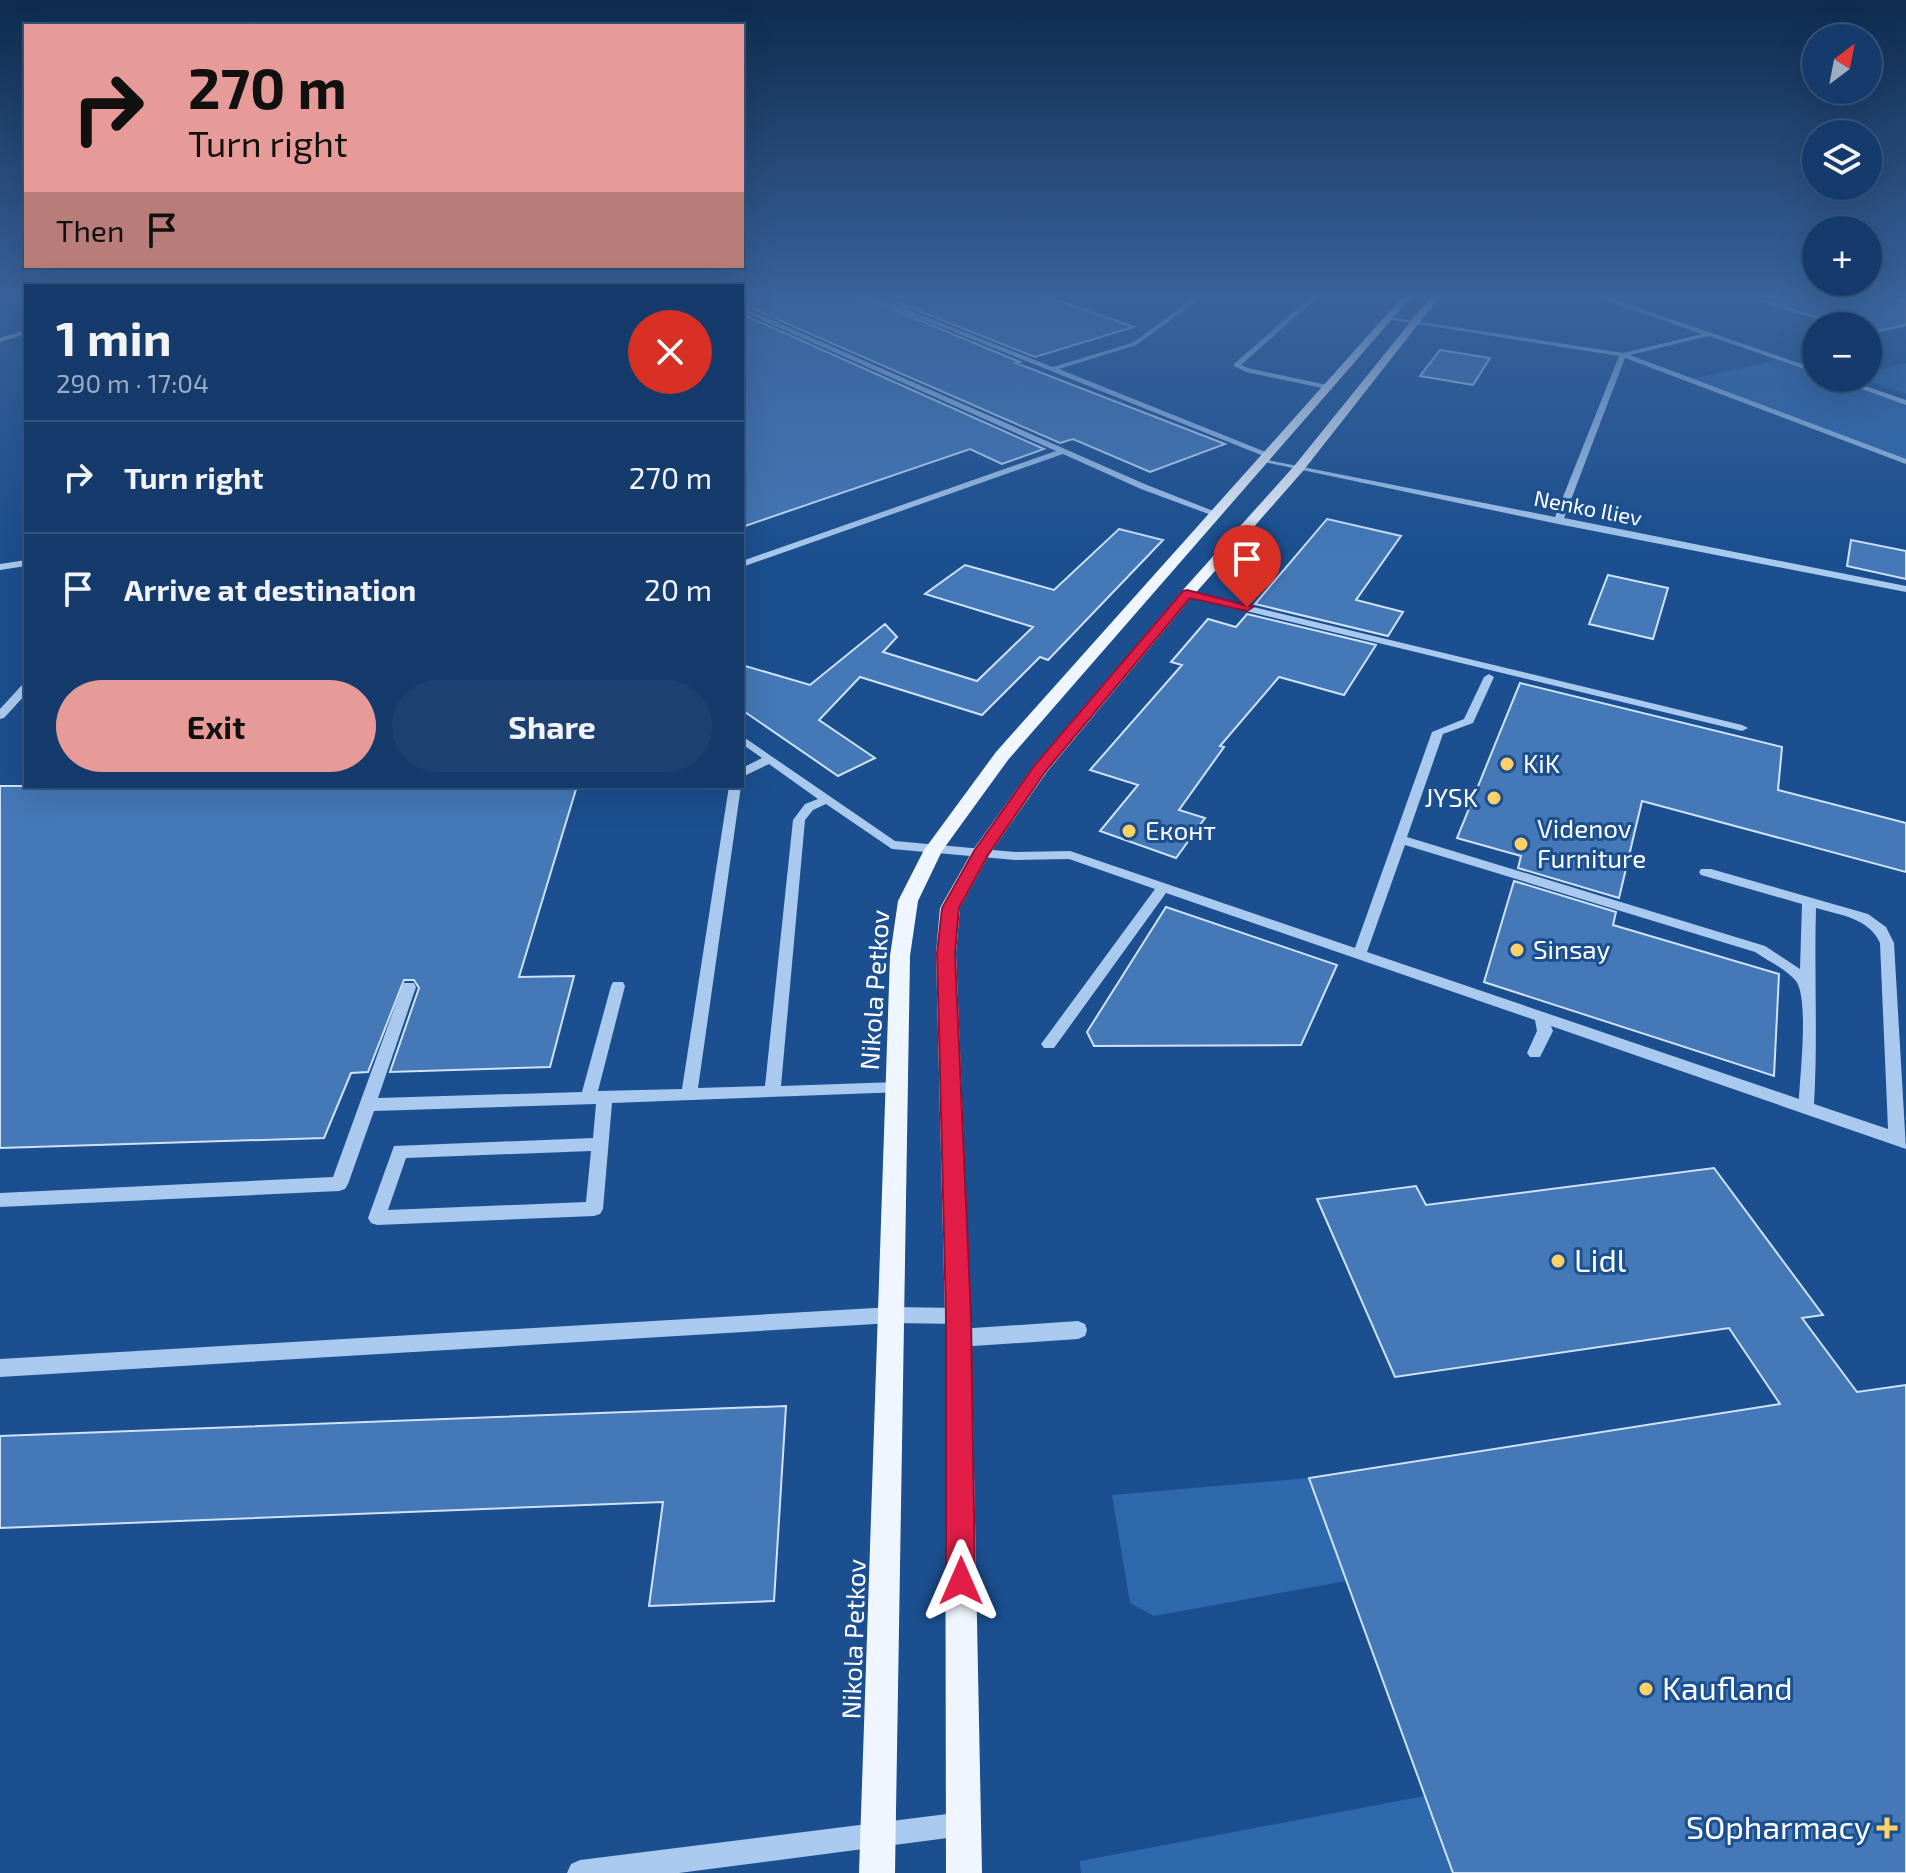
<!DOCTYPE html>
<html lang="en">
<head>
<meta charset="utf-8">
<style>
	body { margin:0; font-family:"Exo 2",sans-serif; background:#1d4271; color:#f1f3f6; height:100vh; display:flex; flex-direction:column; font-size:30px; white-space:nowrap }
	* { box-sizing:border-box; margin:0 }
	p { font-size:26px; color:#9dadc1 }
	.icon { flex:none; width:44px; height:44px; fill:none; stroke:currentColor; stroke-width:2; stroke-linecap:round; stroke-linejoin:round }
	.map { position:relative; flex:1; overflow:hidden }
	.side { position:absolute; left:24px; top:284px; width:720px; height:504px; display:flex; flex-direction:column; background:#143b6b; border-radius:0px; box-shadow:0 8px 32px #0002,0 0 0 2px #33557e }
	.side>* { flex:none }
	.hud { position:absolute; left:24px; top:24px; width:720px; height:244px; border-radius:0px; box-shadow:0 8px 32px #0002,0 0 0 2px #33557e; background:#e69b98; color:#111; overflow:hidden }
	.needle { width:52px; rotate:32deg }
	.fabs { position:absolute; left:1802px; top:24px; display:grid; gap:16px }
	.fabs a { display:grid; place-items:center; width:80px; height:80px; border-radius:50%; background:#143b6b; box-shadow:0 8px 32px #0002,0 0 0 2px #33557e; font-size:40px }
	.pin { position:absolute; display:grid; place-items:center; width:68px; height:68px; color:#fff; margin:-82px -34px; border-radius:50% 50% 50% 0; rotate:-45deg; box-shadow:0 0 8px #0007 }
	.pin .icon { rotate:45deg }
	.me { position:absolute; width:88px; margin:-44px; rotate:0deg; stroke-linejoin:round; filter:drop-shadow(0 0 6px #0008) }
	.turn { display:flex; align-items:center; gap:28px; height:168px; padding:0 32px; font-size:36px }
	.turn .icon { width:104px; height:104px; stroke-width:2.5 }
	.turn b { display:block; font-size:56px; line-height:68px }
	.then { display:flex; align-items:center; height:76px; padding:0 32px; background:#0003; gap:16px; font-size:30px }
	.round { display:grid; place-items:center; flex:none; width:84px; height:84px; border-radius:42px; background:#1d4271 }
	.headline { display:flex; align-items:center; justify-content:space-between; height:136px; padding:0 32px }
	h1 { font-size:48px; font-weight:700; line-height:60px }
	.cta { display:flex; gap:16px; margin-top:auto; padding:16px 32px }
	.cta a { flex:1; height:92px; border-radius:48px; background:#e69b98; color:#111; font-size:32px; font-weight:700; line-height:92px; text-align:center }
	.cta a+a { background:#1d4271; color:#f1f3f6 }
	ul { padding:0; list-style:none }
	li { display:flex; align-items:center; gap:24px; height:112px; padding:0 32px; border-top:2px solid #33557e }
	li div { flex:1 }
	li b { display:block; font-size:30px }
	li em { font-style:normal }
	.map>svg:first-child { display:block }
</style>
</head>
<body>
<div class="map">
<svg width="1906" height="1873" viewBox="0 0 1906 1873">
	<rect width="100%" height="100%" fill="#1b4f8f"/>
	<path fill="#2e69ad" d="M1778,360L1816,373V378H1829L1906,405V460L1691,379Z
		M1906,363V394L1859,378H1868V372Z
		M1309,1478L1346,1581L1154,1616L1130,1603L1112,1495Z
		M1425,1796L1453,1873H1081L1080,1861Z"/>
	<path fill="#4478b7" stroke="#cfe3fa" stroke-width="2" d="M742,294H856L1020,362L1016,363L1225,444L1150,472L1073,439L1060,443L742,304Z
		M876,294H1039L1134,327L1035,357Z
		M1762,294H1882L1906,301V325L1868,333V326H1842L1761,300Z
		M742,314L1044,449L1002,464L970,449L742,527Z
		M1440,350L1490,358L1473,385L1420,376Z
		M1327,519L1401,536L1356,600L1403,612L1388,636L1255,604Z
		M1119,529L1163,540L1048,660L1040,657L982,715L860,677L819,720L875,758L838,776L742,710V665L810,685L885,624L897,637L883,652L977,681L1033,627L925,594L965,565L1054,590Z
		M1851,540L1906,551V579L1847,566Z
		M1608,575L1668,588L1653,639L1589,624Z
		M1247,614L1376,645L1344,695L1279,677L1220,746L1224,747L1179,810L1205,818L1176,858L1100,831L1138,785L1090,770L1182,665L1171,662L1208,619L1236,627Z
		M1520,683L1782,747L1778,790L1906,823V872L1642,801L1619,898L1518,868L1521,856L1457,838Z
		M0,786H577L519,977L574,976L550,1067L390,1072L419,988L414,980H404L368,1072L351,1073L324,1138L0,1148Z
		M1514,881L1616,912L1613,925L1779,974L1774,1076L1484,982Z
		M1166,907L1337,965L1301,1045L1094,1046L1087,1032Z
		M1714,1168L1823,1315L1802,1318L1857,1392L1906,1385V1873H1453L1309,1478L1780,1404L1729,1328L1395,1377L1317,1199L1416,1186L1426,1205Z
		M786,1406L774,1601L649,1606L663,1502L0,1528V1436Z"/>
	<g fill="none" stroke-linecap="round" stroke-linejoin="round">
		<path fill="#a9c9ee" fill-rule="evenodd" d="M859,294H868L1053,367L1132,343L1200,294H1207L1136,345L1059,369L1273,455L1266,457Z
			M1314,294H1321L1241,365L1248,368L1332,386V390L1246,372L1234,366V364Z
			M1589,294H1598L1816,369V373L1709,336L1630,355L1906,459V464L1625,358L1564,518L1906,586V592L1558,524L1259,461L1263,459L1555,517L1619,356L1386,319L1389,317L1623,353L1702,334Z
			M742,307L1147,485L1221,514L1214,516L1141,489L1063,454L742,567V561L1056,451L742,311Z
			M26,330V334L0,342V338Z
			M1831,378H1842L1906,400V405Z
			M26,560V566L0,570V564Z
			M1187,591L1742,725L1748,728L1742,731L1184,596L1182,594Z
			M1489,674L1494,677L1473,723L1443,734L1407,837L1765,946L1800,969L1802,904L1701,875L1699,872L1701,869H1711L1868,914L1886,927L1894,943L1906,1149L1551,1026L1553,1031L1540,1057H1530L1527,1053L1537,1031L1535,1020L1166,893L1054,1048H1044L1041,1044L1044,1040L1155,889L1069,859L1015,860L892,849L826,804L813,810L805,820L781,1086L897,1082L903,1084L905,1088L903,1092L612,1103L603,1209L600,1214L594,1216L377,1225L371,1223L368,1218L394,1146L593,1138L596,1104L374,1111L348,1184L345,1189L339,1191L0,1207V1193L333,1177L402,987L404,983H414L416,987L378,1098L582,1092L611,986L613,982H623L625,986L598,1091L682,1089L729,786H741L698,1088L765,1086L793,820L805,804L818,799L769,764L742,777V768L762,758L742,744V736L895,841L1015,852L1070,851L1355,948L1432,732L1464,719L1484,677ZM1405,845L1755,952C1768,961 1786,969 1796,981C1809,999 1800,1075 1799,1099L1367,952ZM1816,908C1840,915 1869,918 1880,943L1888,1129L1814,1104C1818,1038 1814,974 1816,908ZM591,1151L586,1202L388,1210L406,1158Z
			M26,684V694L4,718L0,719V709L22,685Z
			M892,1307L958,1308L965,1310L967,1316L965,1322L958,1324L892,1323L0,1377V1359Z
			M1078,1321L1085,1324L1087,1330L1085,1336L1078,1339L958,1347L951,1344L949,1338L951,1332L958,1329Z
			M963,1812L972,1815L975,1824L972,1833L963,1836L679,1873H567L571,1864L580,1860Z"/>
		<path fill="#f0f6ff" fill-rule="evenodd" d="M1405,294H1414L1008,760L942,851L918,901L910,956L895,1873H859L890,956L898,901L924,850L996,752Z
			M1433,294H1442L1303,471L1192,597L1046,773L989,855L960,908L956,953L971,1316L982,1873H946L945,1316L936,953L940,908L973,850L1034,765L1182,591L1295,465Z"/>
	</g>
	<linearGradient id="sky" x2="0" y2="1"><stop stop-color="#0f2b4f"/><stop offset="0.53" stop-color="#39639b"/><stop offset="1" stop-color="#39639b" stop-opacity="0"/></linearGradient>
	<rect width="1906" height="556" fill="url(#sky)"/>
	<path fill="#e11d48" stroke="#92132f" stroke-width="2" d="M1187,590L1253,607L1247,611L1190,598L1045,772L988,855L959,908L955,953L971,1316L975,1581L971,1591L961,1595L951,1591L946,1581V1316L937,953L942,908L974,851L1034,766L1183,591Z"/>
	<g fill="#ffd166" stroke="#1b4f8f" stroke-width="3">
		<circle cx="1507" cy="764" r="8"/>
		<circle cx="1494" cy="798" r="8"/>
		<circle cx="1129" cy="831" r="8"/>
		<circle cx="1521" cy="844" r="8"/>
		<circle cx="1517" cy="950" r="8"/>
		<circle cx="1558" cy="1261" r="8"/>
		<circle cx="1646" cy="1689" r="8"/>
		<path d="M1883 1816h8v8h8v8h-8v8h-8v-8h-8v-8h8z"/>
	</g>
	<g text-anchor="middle" stroke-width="6" stroke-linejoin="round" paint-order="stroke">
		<g font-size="22" fill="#fff" stroke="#1b4f8f">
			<text transform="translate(1588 508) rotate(11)" y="8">Nenko Iliev</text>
		</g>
		<g font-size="26" fill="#fff" stroke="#1b4f8f" text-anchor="start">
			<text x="1523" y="773">KiK</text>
			<text x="1478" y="807" text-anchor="end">JYSK</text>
			<text x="1537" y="838">Videnov<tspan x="1537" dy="30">Furniture</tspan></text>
			<text x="1145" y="840">Еконт</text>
			<text x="1533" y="959">Sinsay</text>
		</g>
		<g font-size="26" fill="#fff" stroke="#1b4f8f">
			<text transform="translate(875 990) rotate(-86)" y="9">Nikola Petkov</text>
			<text transform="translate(854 1639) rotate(-88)" y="9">Nikola Petkov</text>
		</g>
		<g font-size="32" fill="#fff" stroke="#1b4f8f" text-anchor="start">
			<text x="1574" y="1272">Lidl</text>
			<text x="1662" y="1700">Kaufland</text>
			<text x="1871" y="1839" text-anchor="end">SOpharmacy</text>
		</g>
	</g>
</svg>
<div class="fabs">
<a><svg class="needle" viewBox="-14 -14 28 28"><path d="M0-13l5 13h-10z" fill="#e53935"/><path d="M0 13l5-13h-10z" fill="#9dadc1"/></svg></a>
<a><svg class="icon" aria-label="layers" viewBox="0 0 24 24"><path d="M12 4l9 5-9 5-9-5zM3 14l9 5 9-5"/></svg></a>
<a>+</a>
<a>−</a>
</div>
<div class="pin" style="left:1247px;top:607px;background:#d93025"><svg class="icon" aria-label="arrive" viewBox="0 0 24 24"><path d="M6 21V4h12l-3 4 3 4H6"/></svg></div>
<svg class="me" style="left:961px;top:1581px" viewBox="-20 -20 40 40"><path d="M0-17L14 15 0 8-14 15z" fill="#e11d48" stroke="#fff" stroke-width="4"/></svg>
<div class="hud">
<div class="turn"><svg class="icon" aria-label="right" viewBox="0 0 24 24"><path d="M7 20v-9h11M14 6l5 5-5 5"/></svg><div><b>270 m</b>Turn right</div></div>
<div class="then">Then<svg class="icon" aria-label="arrive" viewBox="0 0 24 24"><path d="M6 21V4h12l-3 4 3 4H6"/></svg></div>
</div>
<section class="side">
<div class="headline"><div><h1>1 min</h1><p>290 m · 17:04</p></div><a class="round" style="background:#d93025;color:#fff"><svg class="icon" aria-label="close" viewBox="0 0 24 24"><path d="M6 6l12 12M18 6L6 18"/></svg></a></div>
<ul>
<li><svg class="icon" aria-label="right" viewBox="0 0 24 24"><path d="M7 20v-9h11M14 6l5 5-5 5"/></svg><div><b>Turn right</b></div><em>270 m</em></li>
<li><svg class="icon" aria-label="arrive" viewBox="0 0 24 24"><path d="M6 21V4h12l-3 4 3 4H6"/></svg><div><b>Arrive at destination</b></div><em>20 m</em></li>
</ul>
<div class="cta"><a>Exit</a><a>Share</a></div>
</section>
</div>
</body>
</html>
